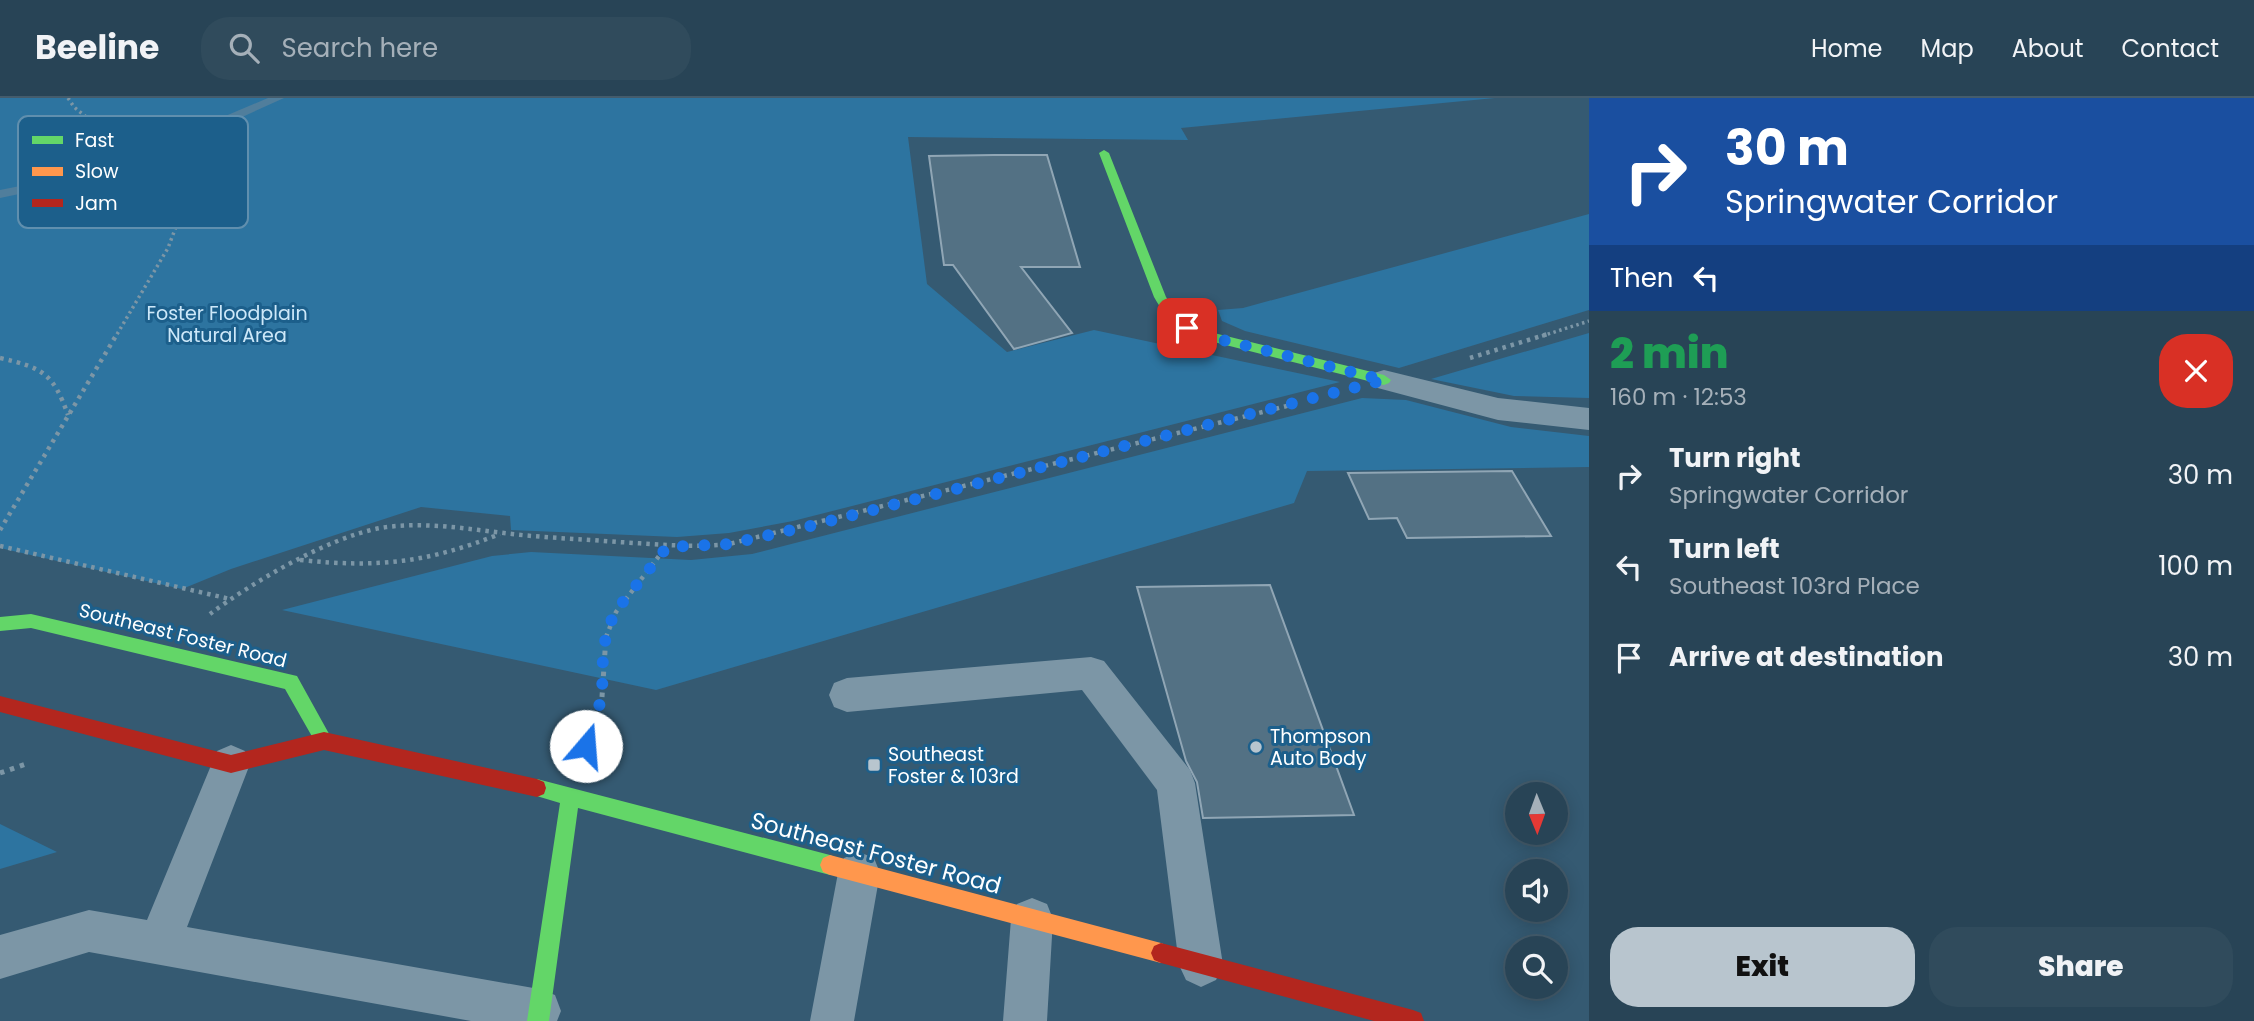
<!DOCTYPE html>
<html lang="en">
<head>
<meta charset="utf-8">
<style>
	body { margin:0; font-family:Poppins,sans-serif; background:#304b5c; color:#f1f3f6; height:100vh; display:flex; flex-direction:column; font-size:26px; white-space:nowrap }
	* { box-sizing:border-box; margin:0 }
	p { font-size:23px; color:#a5b0b9 }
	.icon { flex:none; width:38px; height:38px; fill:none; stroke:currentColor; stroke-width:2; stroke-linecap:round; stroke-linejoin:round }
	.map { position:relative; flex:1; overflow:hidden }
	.drawer { display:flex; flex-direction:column; background:#284456; width:665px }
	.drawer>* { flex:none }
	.banner { background:#1a4fa0; color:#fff; overflow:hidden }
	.needle { width:46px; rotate:179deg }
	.buttons { position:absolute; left:1505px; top:684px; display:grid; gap:14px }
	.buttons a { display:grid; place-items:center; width:63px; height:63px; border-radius:50%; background:#284456; box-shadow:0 4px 18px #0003,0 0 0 2px #445c6c; font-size:35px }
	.pin { position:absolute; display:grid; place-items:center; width:60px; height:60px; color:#fff; margin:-30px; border-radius:14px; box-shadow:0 4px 10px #0006 }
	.me { position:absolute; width:77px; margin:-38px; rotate:18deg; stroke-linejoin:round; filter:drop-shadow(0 0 5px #0008) }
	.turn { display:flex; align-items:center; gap:24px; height:147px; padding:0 21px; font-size:32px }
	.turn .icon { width:91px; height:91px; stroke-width:2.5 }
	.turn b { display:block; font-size:49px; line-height:60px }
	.then { display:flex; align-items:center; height:66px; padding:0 21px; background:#0003; gap:14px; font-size:26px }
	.round { display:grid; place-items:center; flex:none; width:74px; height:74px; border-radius:28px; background:#304b5c }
	.headline { display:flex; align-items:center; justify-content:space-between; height:119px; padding:0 21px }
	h1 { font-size:42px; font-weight:800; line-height:52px; color:#1e9e55 }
	.primary-button { display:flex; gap:14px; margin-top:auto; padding:14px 21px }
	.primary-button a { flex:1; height:80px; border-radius:28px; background:#b8c5ce; color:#111; font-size:28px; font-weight:800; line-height:80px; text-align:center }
	.primary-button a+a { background:#304b5c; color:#f1f3f6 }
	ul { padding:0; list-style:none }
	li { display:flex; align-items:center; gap:21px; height:91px; padding:0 21px }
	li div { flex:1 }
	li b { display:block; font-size:26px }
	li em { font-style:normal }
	header { display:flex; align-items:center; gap:42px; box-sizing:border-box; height:98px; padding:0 35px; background:#284456; border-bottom:2px solid #445c6c }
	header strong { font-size:33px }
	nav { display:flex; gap:38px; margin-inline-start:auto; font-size:24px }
	.search { width:490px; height:63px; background:#304b5c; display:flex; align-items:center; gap:18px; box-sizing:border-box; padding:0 24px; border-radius:28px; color:#a5b0b9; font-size:26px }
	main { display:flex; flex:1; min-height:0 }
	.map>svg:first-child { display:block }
</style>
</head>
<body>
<header>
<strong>Beeline</strong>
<div class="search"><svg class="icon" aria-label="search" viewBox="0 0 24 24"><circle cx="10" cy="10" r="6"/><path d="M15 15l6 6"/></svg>Search here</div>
<nav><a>Home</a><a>Map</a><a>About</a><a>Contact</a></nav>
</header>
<main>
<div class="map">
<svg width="1589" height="923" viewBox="0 0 1589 923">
	<rect width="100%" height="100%" fill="#355a72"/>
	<path fill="#2d74a0" d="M0,0H1495L1181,30L1188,42L908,39L927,186L1007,254L1094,232L1340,284L793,423L729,435L677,439L511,432L510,418L421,409L231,471L182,491L0,450Z
		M1589,116V212L1399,270L1245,233L1222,223L1218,212L1243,210Z
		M1589,235V300L1514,298L1431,281Z
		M1362,300L1406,302L1511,329L1589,338V369L1307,373L1294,405L656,592L282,512L492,458L531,454L691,462L752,456Z
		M0,726L57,754L0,771Z"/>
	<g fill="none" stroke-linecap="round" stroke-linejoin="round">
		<path fill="#507e9c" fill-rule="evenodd" d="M268,0H284L198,39L82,83L0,100V92L75,77L190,33Z"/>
	</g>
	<path fill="#537184" stroke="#90a6b5" stroke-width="2" d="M994,57H1047L1080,169H1021L1072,235L1014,251L953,167H944L929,58Z
		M1512,373L1551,438L1407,440L1397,420L1369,421L1348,375Z
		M1270,487L1354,717L1203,720L1197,684L1186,663L1137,489Z"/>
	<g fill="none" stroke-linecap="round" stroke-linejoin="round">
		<path stroke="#7c96a6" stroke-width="3.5" stroke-dasharray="2.5 3.5" stroke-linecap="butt" d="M68,0L74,9L176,93L180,118L168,150L116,238
			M1542,238L1589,223"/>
		<path stroke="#7c96a6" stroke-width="4.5" stroke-dasharray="3.5 5" stroke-linecap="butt" d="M0,260C43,270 53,275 68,317
			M1470,260L1548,236
			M0,432L117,236
			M0,448L230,501
			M300,462C379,470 426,465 500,436
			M210,516C253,484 327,440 380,430C423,423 468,431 512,436C547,440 582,441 618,444C655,446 692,450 729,446L1299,305
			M606,539L616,514L666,449"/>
		<path stroke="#7c96a6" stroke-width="5" stroke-dasharray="4.5 6" stroke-linecap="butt" d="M586,649L602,599L606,538
			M0,675L26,666"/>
		<path fill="#7c96a6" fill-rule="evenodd" d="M1384,272L1498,300L1589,310V332L1498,322L1374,289L1370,282L1374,275Z
			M1091,559L1104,563L1190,672L1195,685L1223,867L1216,882L1201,889L1186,882L1179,867L1157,692L1082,592L847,614L834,609L829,597L834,585L847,580Z
			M231,647L245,653L250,666L187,829L539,891L555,897L561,913L557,923H471L89,854L0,881V837L89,812L147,822L217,653Z
			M859,754L874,760L880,775L854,923H810L838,775L844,760Z
			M1032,800L1047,806L1053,821L1047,923H1003L1011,821L1017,806Z"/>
		<path fill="#63d668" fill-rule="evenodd" d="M1104,52L1109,55L1166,199C1180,221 1194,228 1218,236L1384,277L1391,282L1389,285L1384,287L1210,243C1180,232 1170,227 1154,199L1099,55Z
			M31,516L297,578L333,643L330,649L324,652L318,649L285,591L31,530L0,533V519Z
			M537,681L830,757L837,760L840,767L837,774L830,777L578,710L549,923H527L560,705L530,696L528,690L530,684Z"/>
		<path fill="#ff974d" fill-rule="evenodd" d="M830,757L1161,845L1168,848L1171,855L1168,862L1161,865L830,777L823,774L820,767L823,760Z"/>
		<path fill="#b3261e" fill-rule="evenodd" d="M0,598L231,657L324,634L537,681L544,684L546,690L544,696L537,699L324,652L231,675L0,614Z
			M1161,845L1413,912L1421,915L1424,923H1374L1161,865L1154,862L1151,855L1154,848Z"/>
	</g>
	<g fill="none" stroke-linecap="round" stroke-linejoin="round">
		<path stroke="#1a73e8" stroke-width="12" stroke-dasharray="0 21.6" d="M586,648L602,599L603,555L607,533L615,514L667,449L729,446L810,428L1384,282L1215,240L1187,230"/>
	</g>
	<g fill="#b8c5ce" stroke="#1c5f8b" stroke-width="2.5">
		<circle cx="1256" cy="649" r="7"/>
		<rect x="867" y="660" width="14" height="14" rx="3.5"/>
	</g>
	<g text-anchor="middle" stroke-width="6" stroke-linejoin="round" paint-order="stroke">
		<g font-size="19" fill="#cde8f9" stroke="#1c5f8b">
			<text x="227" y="222">Foster Floodplain<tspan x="227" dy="22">Natural Area</tspan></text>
		</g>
		<g font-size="19" fill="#fff" stroke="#1c5f8b">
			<text transform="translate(183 537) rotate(14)" y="7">Southeast Foster Road</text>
		</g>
		<g font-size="19" fill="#fff" stroke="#1c5f8b" text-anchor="start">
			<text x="1270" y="645">Thompson<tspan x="1270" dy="22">Auto Body</tspan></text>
			<text x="888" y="663">Southeast<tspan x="888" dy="22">Foster &amp; 103rd</tspan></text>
		</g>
		<g font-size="23" fill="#fff" stroke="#1c5f8b">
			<text transform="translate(876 755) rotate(15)" y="8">Southeast Foster Road</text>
		</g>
	</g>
	<rect x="18" y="18" width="230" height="112" rx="10" fill="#1c5f8b" stroke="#608fae" stroke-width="2"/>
	<rect x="32" y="38" width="31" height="8" fill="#63d668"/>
	<rect x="32" y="69" width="31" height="9" fill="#ff974d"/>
	<rect x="32" y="101" width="31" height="8" fill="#b3261e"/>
	<g font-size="19" fill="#fff">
		<text x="75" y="49">Fast</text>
		<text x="75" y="80">Slow</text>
		<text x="75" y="112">Jam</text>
	</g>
</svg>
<div class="buttons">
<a><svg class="needle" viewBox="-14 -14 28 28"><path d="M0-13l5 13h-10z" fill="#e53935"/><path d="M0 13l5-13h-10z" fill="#a5b0b9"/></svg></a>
<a><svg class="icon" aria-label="sound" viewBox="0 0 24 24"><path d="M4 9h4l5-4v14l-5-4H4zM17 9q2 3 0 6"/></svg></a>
<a><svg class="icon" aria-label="search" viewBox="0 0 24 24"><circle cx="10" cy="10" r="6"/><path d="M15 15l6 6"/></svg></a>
</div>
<div class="pin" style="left:1187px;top:230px;background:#d93025"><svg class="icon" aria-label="arrive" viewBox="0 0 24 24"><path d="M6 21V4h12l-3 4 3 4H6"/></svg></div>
<svg class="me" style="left:586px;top:648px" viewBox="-20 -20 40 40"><circle r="19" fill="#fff"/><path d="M0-13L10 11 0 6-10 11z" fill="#1a73e8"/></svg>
</div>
<section class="drawer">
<div class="banner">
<div class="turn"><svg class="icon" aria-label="right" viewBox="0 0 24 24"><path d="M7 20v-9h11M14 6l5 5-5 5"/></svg><div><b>30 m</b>Springwater Corridor</div></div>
<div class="then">Then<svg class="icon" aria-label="left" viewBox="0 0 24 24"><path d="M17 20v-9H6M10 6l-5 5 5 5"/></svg></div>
</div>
<div class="headline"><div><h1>2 min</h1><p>160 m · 12:53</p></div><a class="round" style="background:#d93025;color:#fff"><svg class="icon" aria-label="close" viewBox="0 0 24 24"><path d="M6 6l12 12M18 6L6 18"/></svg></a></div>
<ul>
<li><svg class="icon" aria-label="right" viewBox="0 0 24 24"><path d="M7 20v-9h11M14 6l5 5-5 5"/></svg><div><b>Turn right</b><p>Springwater Corridor</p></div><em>30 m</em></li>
<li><svg class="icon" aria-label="left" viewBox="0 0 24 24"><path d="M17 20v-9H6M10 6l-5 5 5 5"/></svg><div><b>Turn left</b><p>Southeast 103rd Place</p></div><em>100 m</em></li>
<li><svg class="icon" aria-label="arrive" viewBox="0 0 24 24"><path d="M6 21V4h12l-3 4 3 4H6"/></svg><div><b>Arrive at destination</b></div><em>30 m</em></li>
</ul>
<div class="primary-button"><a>Exit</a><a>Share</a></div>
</section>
</main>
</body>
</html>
